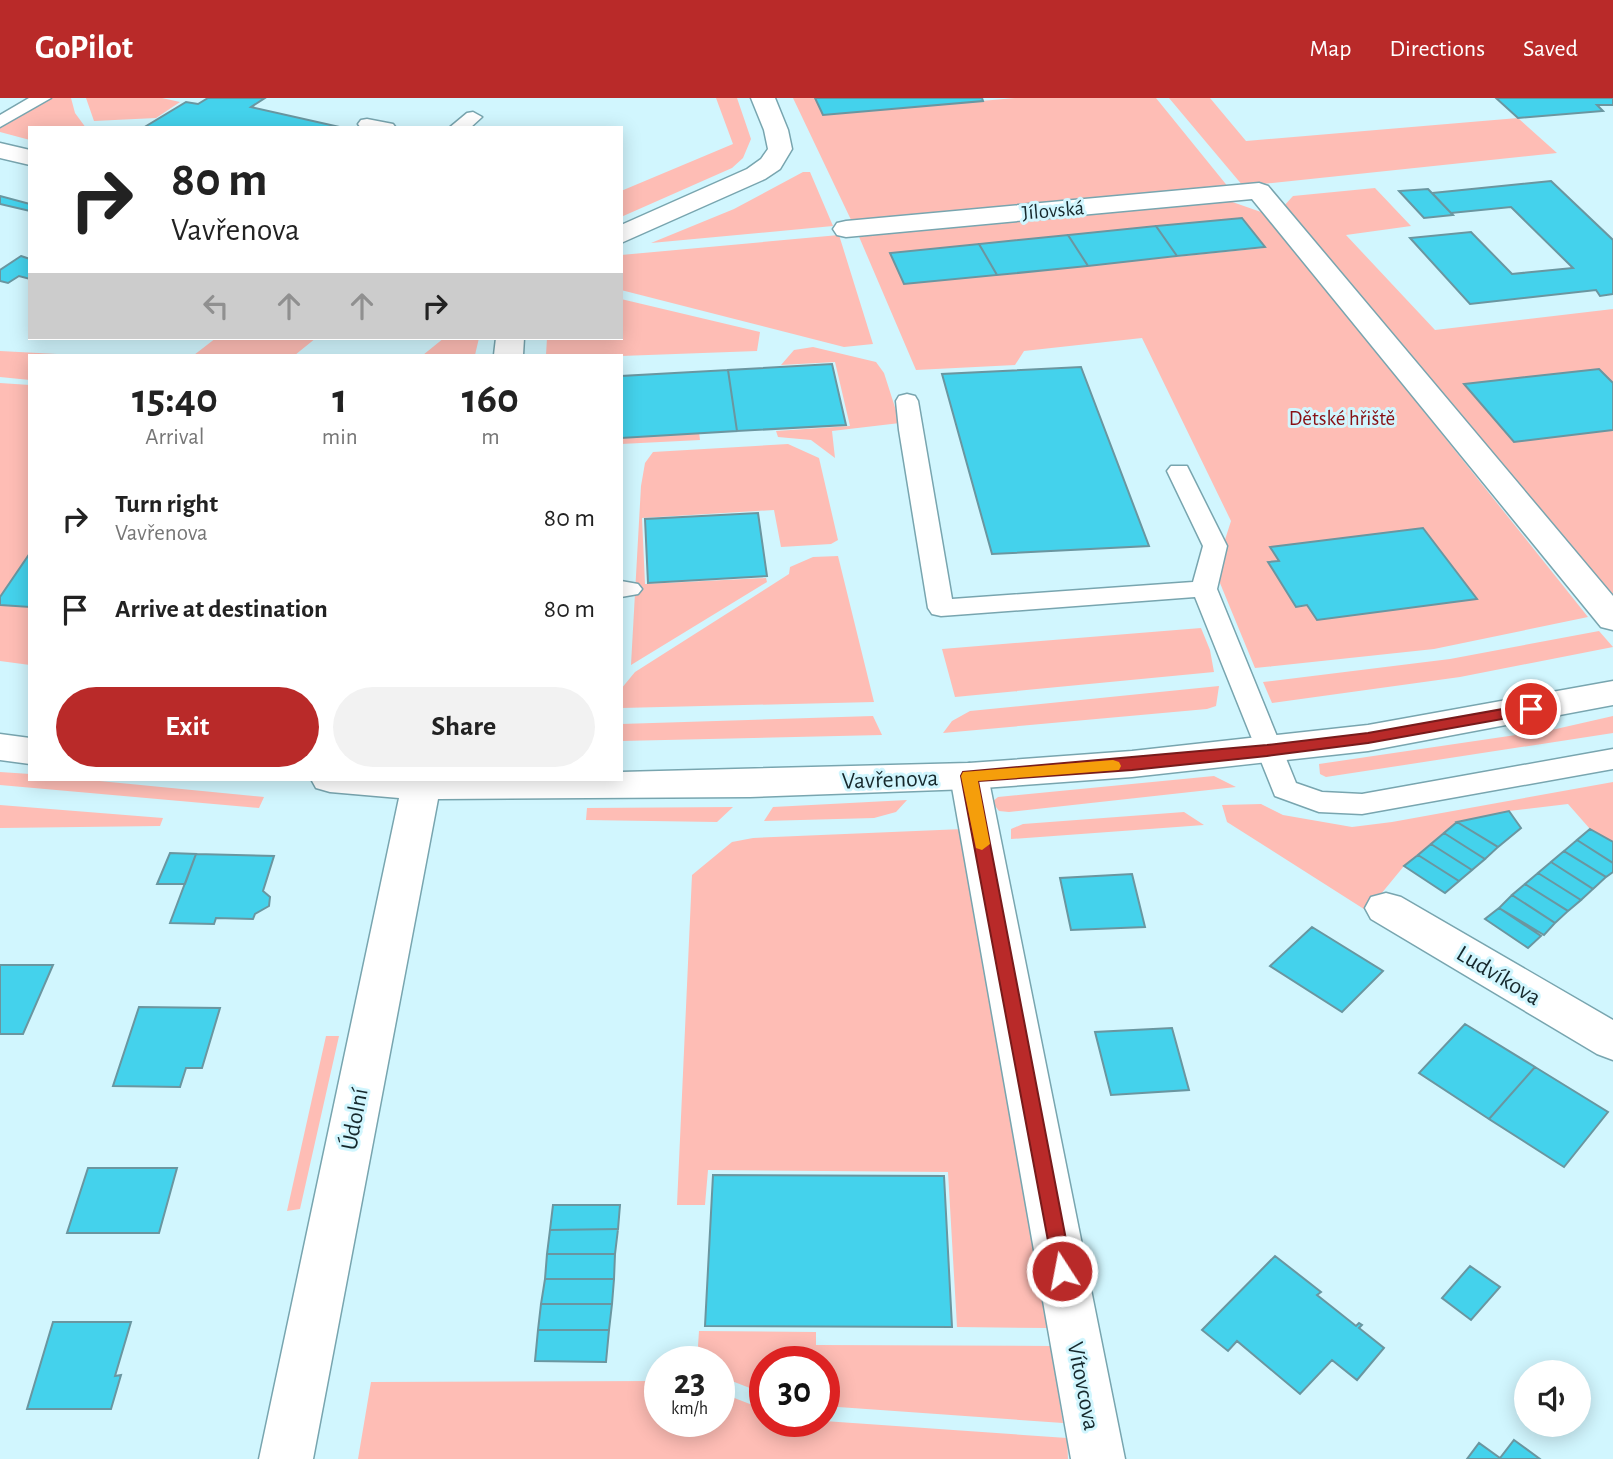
<!DOCTYPE html>
<html lang="en">
<head>
<meta charset="utf-8">
<style>
	body { margin:0; font-family:"Alegreya Sans",sans-serif; background:#f2f2f2; color:#222; height:100vh; display:flex; flex-direction:column; font-size:26px; white-space:nowrap }
	* { box-sizing:border-box; margin:0 }
	p { font-size:23px; color:#767676 }
	.icon { flex:none; width:38px; height:38px; fill:none; stroke:currentColor; stroke-width:2; stroke-linecap:round; stroke-linejoin:round }
	.map { position:relative; flex:1; overflow:hidden }
	.drawer { position:absolute; left:28px; top:256px; width:595px; height:427px; display:flex; flex-direction:column; background:#fff; border-radius:0px; box-shadow:0 4px 18px #0003 }
	.drawer>* { flex:none }
	.top-card { position:absolute; left:28px; top:28px; width:595px; height:214px; border-radius:0px; box-shadow:0 4px 18px #0003; background:#fff; color:#222; overflow:hidden }
	.fabs { position:absolute; left:1514px; top:1262px; display:grid; gap:14px }
	.fabs a { display:grid; place-items:center; width:77px; height:77px; border-radius:50%; background:#fff; box-shadow:0 4px 18px #0003; font-size:35px }
	.speed { position:absolute; left:644px; top:1248px; display:flex; gap:14px; font-size:35px; font-weight:700; text-align:center }
	.speed>* { display:grid; place-content:center; width:91px; height:91px; border-radius:50%; background:#fff; box-shadow:0 4px 18px #0003; line-height:1 }
	.speed small { font-size:18px; font-weight:400 }
	.speed .limit { border:10px solid #d22; background:#fff; color:#111 }
	.pin { position:absolute; display:grid; place-items:center; width:60px; height:60px; color:#fff; margin:-30px; border:4px solid #fff; border-radius:50%; box-shadow:0 2px 7px #0007 }
	.me { position:absolute; width:77px; margin:-38px; rotate:349deg; stroke-linejoin:round; filter:drop-shadow(0 0 5px #0008) }
	.turn { display:flex; align-items:center; gap:24px; height:147px; padding:0 28px; font-size:32px }
	.turn .icon { width:91px; height:91px; stroke-width:2.5 }
	.turn b { display:block; font-size:49px; line-height:60px }
	.lanes { display:flex; align-items:center; height:66px; padding:0 28px; background:#0003; justify-content:center; gap:35px; direction:ltr }
	.lanes .off { opacity:.35 }
	.eta { display:flex; justify-content:space-evenly; align-items:center; height:119px; text-align:center }
	.eta b { font-size:42px; font-weight:700; line-height:49px }
	.cta { display:flex; gap:14px; margin-top:auto; padding:14px 28px }
	.cta a { flex:1; height:80px; border-radius:42px; background:#b92a29; color:#fff; font-size:28px; font-weight:700; line-height:80px; text-align:center }
	.cta a+a { background:#f2f2f2; color:#222 }
	ul { padding:0; list-style:none }
	li { display:flex; align-items:center; gap:21px; height:91px; padding:0 28px }
	li div { flex:1 }
	li b { display:block; font-size:26px }
	li em { font-style:normal }
	header { display:flex; align-items:center; gap:42px; box-sizing:border-box; height:98px; padding:0 35px; background:#b92a29; color:#fff }
	header strong { font-size:33px }
	nav { display:flex; gap:38px; margin-inline-start:auto; font-size:24px }
	.map>svg:first-child { display:block }
</style>
</head>
<body>
<header>
<strong>GoPilot</strong>
<nav><a>Map</a><a>Directions</a><a>Saved</a></nav>
</header>
<div class="map">
<svg width="1613" height="1361" viewBox="0 0 1613 1361">
	<rect width="100%" height="100%" fill="#d1f6fe"/>
	<path fill="#febdb5" fill-rule="evenodd" d="M51,0H71L75,15L86,30H30V42L0,34V29Z
		M86,0H162L180,4L156,20L94,23Z
		M716,0H737L751,41L743,60L732,70L621,119V93L733,46Z
		M793,0H815L823,17L1015,0H1156L1229,90L853,126Z
		M1169,0H1210L1246,43L1518,20L1557,55L1243,88Z
		M803,74H810L833,128L651,145L734,111Z
		M1375,90L1411,128L1346,137L1435,232L1613,211V285L1599,271L1465,287L1514,344L1613,332V505L1283,109L1293,98Z
		M1221,100L1261,114L1275,127L1588,519L1434,551L1255,570L1215,473L1231,423L1142,240L1024,253L1015,267L916,272L857,134ZM1242,120L1264,150L905,186L890,155ZM1423,430L1476,501L1317,522L1307,507L1296,509L1268,465L1279,463L1271,449Z
		M839,137L873,246L844,249L621,192V157Z
		M621,201L760,234L757,253L621,258L546,257L547,240H621Z
		M216,240H316L295,257H194Z
		M444,240H479L475,257H423Z
		M813,249L876,264L884,275L900,325L832,333L835,360L811,342L778,339L776,333L850,328L835,264L781,267L794,252Z
		M0,253L76,257H30V282L0,279Z
		M0,285L30,287V455L0,499Z
		M699,334L700,342L621,346V338Z
		M788,346L819,360L838,442L831,446L781,449L774,412L642,420L645,486L766,480L767,484L631,567L641,388L645,365L653,354Z
		M838,458L874,604L621,610V591L635,574L789,476L790,469L813,459Z
		M0,507L30,509V567L0,563Z
		M1201,530L1210,552L1214,574L955,599L942,551Z
		M1599,533L1613,549L1460,579L1272,605L1263,584L1450,561Z
		M1219,588L1216,608L1207,611L943,635L952,623L970,613Z
		M873,618L882,637L621,643V626Z
		M1613,618V635L1326,679L1320,676L1319,666L1556,631Z
		M0,674L30,676V681H79L264,699L259,710L0,687Z
		M1214,678L1236,689L1009,714L999,713L992,704L998,699Z
		M1613,684V744L1590,731L1568,706L1509,713L1457,724L1404,768L1367,813L1227,724L1222,707L1261,706L1283,717L1352,729L1392,724Z
		M907,702L896,714L874,720L764,723L773,709Z
		M0,707L163,720L160,728L0,730Z
		M733,709L717,724L586,722L587,710Z
		M1184,714L1204,727L1011,741V731L1023,726Z
		M963,731L1048,1230L957,1229L948,1074L708,1072L705,1107H677L692,777L732,744L753,740Z
		M326,938H339L300,1111L287,1113Z
		M699,1233L816,1234V1247L1051,1248L1063,1325L824,1308V1264H765V1296L719,1278V1264L697,1263Z
		M660,1283V1323H719V1294L765,1312V1323H824L1067,1340L1068,1361H358L371,1284Z"/>
	<path fill="#44d2ec" stroke="#6a96a0" stroke-width="2" d="M208,0H265L251,9L344,30H143L186,4L198,6Z
		M815,0H982L983,3L823,17Z
		M1496,0H1613V7H1597L1603,13L1518,20Z
		M1551,83L1613,142V196L1600,198L1596,192L1470,206L1410,140L1471,134L1512,176L1573,170L1511,109L1451,115L1432,95Z
		M1428,91L1451,115L1453,117L1424,120L1399,93Z
		M0,98L30,106V113L0,106Z
		M1242,120L1265,149L1177,158L1156,128Z
		M1156,128L1177,158L1088,168L1068,137Z
		M1068,137L1088,168L997,177L979,146Z
		M979,146L997,177L904,186L890,155Z
		M21,158L30,161V181L19,178L8,185L0,183V172Z
		M832,266L846,327L737,333L728,272Z
		M1081,269L1149,448L992,456L942,276Z
		M1599,271L1613,285V332L1514,344L1464,286Z
		M728,272L737,333L621,340V278Z
		M758,415L767,478L648,485L645,421Z
		M1423,430L1477,501L1317,522L1307,507L1296,509L1268,464L1279,463L1270,449Z
		M30,455V509L0,507V499Z
		M1509,713L1521,730L1498,749L1457,724Z
		M1457,724L1498,749L1485,761L1444,735Z
		M1590,731L1613,744V765L1577,742Z
		M1444,735L1485,761L1472,772L1431,746Z
		M1577,742L1613,765V774L1606,779L1564,753Z
		M1431,746L1472,772L1459,783L1418,757Z
		M1564,753L1606,779L1593,791L1551,764Z
		M170,755L196,756L185,786H157Z
		M196,756L274,758L263,793L270,799L269,808L255,816L253,821L216,820L214,826L170,825Z
		M1418,757L1459,783L1445,795L1404,768Z
		M1551,764L1593,791L1581,802L1538,775Z
		M1538,775L1581,802L1568,813L1525,786Z
		M1132,776L1145,829L1071,832L1060,780Z
		M1525,786L1568,813L1555,825L1512,797Z
		M1512,797L1555,825L1544,837L1499,810Z
		M1499,810L1541,838L1528,850L1485,821Z
		M1312,829L1383,873L1342,914L1270,868Z
		M0,867H53L23,936H0Z
		M139,909L220,910L202,970H186L180,989L113,988Z
		M1465,926L1535,969L1489,1021L1419,975Z
		M1172,930L1189,992L1111,997L1095,934Z
		M1535,969L1608,1014L1564,1069L1489,1021Z
		M88,1070H177L159,1135H67Z
		M713,1077L944,1078L952,1229L705,1228Z
		M553,1107H620L618,1131L550,1132Z
		M618,1131L615,1156H547L550,1132Z
		M547,1156H615L614,1181H545Z
		M1275,1158L1321,1194L1317,1197L1356,1228L1359,1225L1362,1227L1359,1230L1384,1250L1357,1282L1332,1262L1300,1296L1237,1243L1228,1253L1202,1232Z
		M1470,1168L1500,1189L1471,1222L1442,1200Z
		M545,1181H614L612,1206H541Z
		M541,1206H612L609,1232H538Z
		M53,1224H131L115,1278L121,1277L111,1311H27Z
		M538,1232H609L606,1264L535,1263Z
		M1514,1342L1540,1361H1467L1479,1345L1500,1360Z"/>
	<g fill="none" stroke-linecap="round" stroke-linejoin="round">
		<defs>
			<path id="lane" d="M29,0H51L0,29V17Z
				M473,14L482,19L470,30H449L467,15Z
				M367,21L393,26L396,30H361L358,26L361,22Z
				M907,296L915,298L918,303L952,501L1193,484L1203,448L1167,373L1171,368H1187L1227,448L1217,491L1296,685L1322,694L1362,696L1613,651V671L1362,716L1319,714L1275,698L1195,499L941,518L932,516L928,510L899,332L896,303L899,298Z
				M621,483L638,486L642,491L638,496L621,499Z"/>
			<path id="street" d="M751,0H775L788,32L792,51L780,71L765,81L621,145V127L747,71L761,61L768,51L764,32Z
				M0,45L30,52V67L0,60Z
				M1259,85L1268,88L1613,498V532L1601,529L1252,101L846,139L837,137L833,131L837,125L846,123Z
				M496,240H524L523,257H494Z
				M969,665L983,669L988,678L1125,1361H1071L950,678L955,669Z
				M1386,795L1401,799L1613,922V962L1597,956L1371,821L1365,810L1371,799Z"/>
			<path id="secondary" d="M1613,583V607L1368,653L1132,679L969,691L750,699L438,701L313,1361H259L399,700L330,694L316,690L311,681H621V674L969,665L1132,653L1368,627Z
				M0,636L30,640V666L0,662Z"/>
		</defs>
		<use href="#lane" stroke="#78a5af" stroke-width="3"/>
		<use href="#street" stroke="#78a5af" stroke-width="3"/>
		<use href="#secondary" stroke="#78a5af" stroke-width="3"/>
		<use href="#lane" fill="#fff" fill-rule="evenodd"/>
		<use href="#street" fill="#fff" fill-rule="evenodd"/>
		<use href="#secondary" fill="#fff" fill-rule="evenodd"/>
	</g>
	<path fill="#b92a29" stroke="#781b1b" stroke-width="2" d="M1531,606L1539,611L1536,615L1368,645L1267,658L1132,672L978,683L1072,1173L1069,1180L1062,1182L1055,1180L961,678L963,674L1267,647L1368,635Z"/>
	<path fill="#f59e0b" d="M1113,662L1119,664L1121,668L1119,672L978,683L990,746L982,752L976,750L961,678L963,674Z"/>
	<g text-anchor="middle" stroke-width="6" stroke-linejoin="round" paint-order="stroke">
		<g font-size="21" fill="#16282c" stroke="#d1f6fe">
			<text transform="translate(1053 112) rotate(-5)" y="7">Jílovská</text>
		</g>
		<g font-size="21" fill="#881014" stroke="#d1f6fe">
			<text x="1342" y="327">Dětské hřiště</text>
		</g>
		<g font-size="24" fill="#16282c" stroke="#d1f6fe">
			<text transform="translate(890 681) rotate(-2)" y="8">Vavřenova</text>
			<text transform="translate(1499 877) rotate(31)" y="8">Ludvíkova</text>
			<text transform="translate(354 1021) rotate(-79)" y="8">Údolní</text>
			<text transform="translate(1084 1288) rotate(79)" y="8">Vítovcova</text>
		</g>
	</g>
</svg>
<div class="fabs">
<a><svg class="icon" aria-label="sound" viewBox="0 0 24 24"><path d="M4 9h4l5-4v14l-5-4H4zM17 9q2 3 0 6"/></svg></a>
</div>
<div class="speed"><div>23<small>km/h</small></div><div class="limit">30</div></div>
<div class="pin" style="left:1531px;top:611px;background:#d93025"><svg class="icon" aria-label="arrive" viewBox="0 0 24 24"><path d="M6 21V4h12l-3 4 3 4H6"/></svg></div>
<svg class="me" style="left:1062px;top:1173px" viewBox="-20 -20 40 40"><circle r="17" fill="#b92a29" stroke="#fff" stroke-width="3"/><path d="M0-11L8 9 0 5-8 9z" fill="#fff"/></svg>
<div class="top-card">
<div class="turn"><svg class="icon" aria-label="right" viewBox="0 0 24 24"><path d="M7 20v-9h11M14 6l5 5-5 5"/></svg><div><b>80 m</b>Vavřenova</div></div>
<div class="lanes"><svg class="icon off" aria-label="left" viewBox="0 0 24 24"><path d="M17 20v-9H6M10 6l-5 5 5 5"/></svg><svg class="icon off" aria-label="ahead" viewBox="0 0 24 24"><path d="M12 20V5M6 11l6-6 6 6"/></svg><svg class="icon off" aria-label="ahead" viewBox="0 0 24 24"><path d="M12 20V5M6 11l6-6 6 6"/></svg><svg class="icon" aria-label="right" viewBox="0 0 24 24"><path d="M7 20v-9h11M14 6l5 5-5 5"/></svg></div>
</div>
<section class="drawer">
<div class="eta">
<div><b>15:40</b><p>Arrival</p></div>
<div><b>1</b><p>min</p></div>
<div><b>160</b><p>m</p></div>
</div>
<ul>
<li><svg class="icon" aria-label="right" viewBox="0 0 24 24"><path d="M7 20v-9h11M14 6l5 5-5 5"/></svg><div><b>Turn right</b><p>Vavřenova</p></div><em>80 m</em></li>
<li><svg class="icon" aria-label="arrive" viewBox="0 0 24 24"><path d="M6 21V4h12l-3 4 3 4H6"/></svg><div><b>Arrive at destination</b></div><em>80 m</em></li>
</ul>
<div class="cta"><a>Exit</a><a>Share</a></div>
</section>
</div>
</body>
</html>
